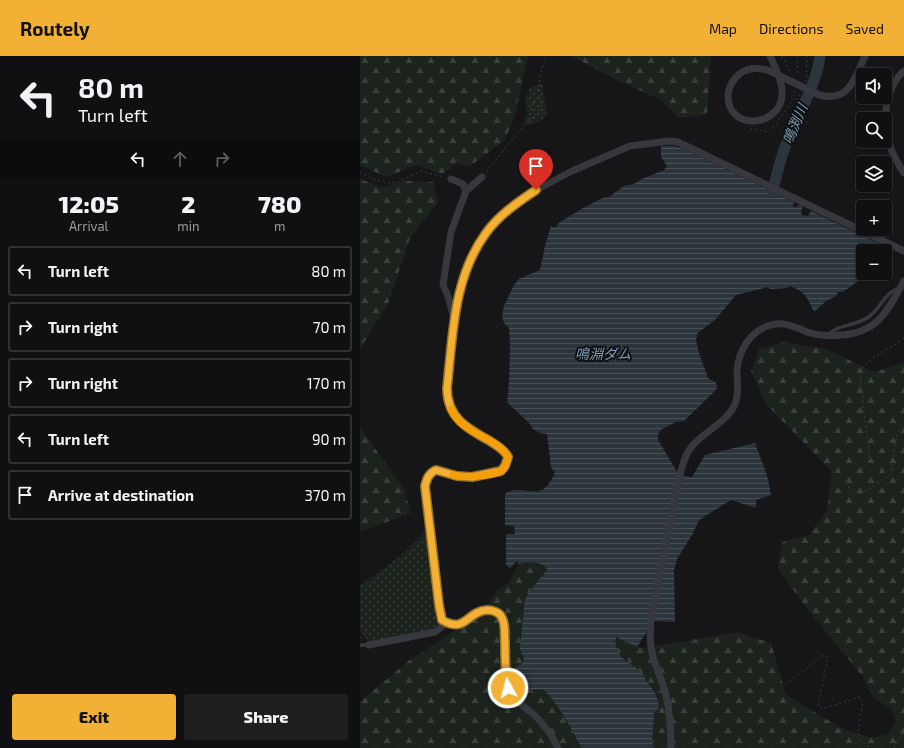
<!DOCTYPE html>
<html lang="en">
<head>
<meta charset="utf-8">
<style>
	body { margin:0; font-family:"Exo 2","Noto Sans JP",sans-serif; background:#1e1e20; color:#f1f3f6; height:100vh; display:flex; flex-direction:column; font-size:15px; white-space:nowrap }
	* { box-sizing:border-box; margin:0 }
	p { font-size:13px; color:#9c9d9f }
	.icon { flex:none; width:22px; height:22px; fill:none; stroke:currentColor; stroke-width:2; stroke-linecap:round; stroke-linejoin:round }
	.map { position:relative; flex:1; overflow:hidden }
	.panel { display:flex; flex-direction:column; background:#101012; width:360px }
	.panel>* { flex:none }
	.hud { background:#101012; color:#f1f3f6; overflow:hidden }
	.fabs { position:absolute; left:496px; top:12px; display:grid; gap:8px }
	.fabs a { display:grid; place-items:center; width:36px; height:36px; border-radius:4px; background:#101012; box-shadow:0 1px 3px #0004,0 0 0 1px #303032; font-size:20px }
	.pin { position:absolute; display:grid; place-items:center; width:34px; height:34px; color:#fff; margin:-41px -17px; border-radius:50% 50% 50% 0; rotate:-45deg; box-shadow:0 0 4px #0007 }
	.pin .icon { rotate:45deg }
	.me { position:absolute; width:44px; margin:-22px; rotate:353deg; stroke-linejoin:round; filter:drop-shadow(0 0 3px #0008) }
	.turn { display:flex; align-items:center; gap:14px; height:84px; padding:0 12px; font-size:18px }
	.turn .icon { width:52px; height:52px; stroke-width:2.5 }
	.turn b { display:block; font-size:28px; line-height:34px }
	.lanes { display:flex; align-items:center; height:38px; padding:0 12px; background:#0003; justify-content:center; gap:20px; direction:ltr }
	.lanes .off { opacity:.35 }
	.eta { display:flex; justify-content:space-evenly; align-items:center; height:68px; text-align:center }
	.eta b { font-size:24px; font-weight:800; line-height:28px }
	.cta { display:flex; gap:8px; margin-top:auto; padding:8px 12px }
	.cta a { flex:1; height:46px; border-radius:4px; background:#f2b134; color:#111; font-size:16px; font-weight:800; line-height:46px; text-align:center }
	.cta a+a { background:#1e1e20; color:#f1f3f6 }
	ul { padding:0; list-style:none }
	li { display:flex; align-items:center; gap:12px; height:50px; margin:0 8px 6px; padding:0 4px; border:2px solid #303032; border-radius:4px }
	li div { flex:1 }
	li b { display:block; font-size:15px }
	li em { font-style:normal }
	header { display:flex; align-items:center; gap:24px; box-sizing:border-box; height:56px; padding:0 20px; background:#f2b134; color:#111 }
	header strong { font-size:19px }
	nav { display:flex; gap:22px; margin-inline-start:auto; font-size:14px }
	main { display:flex; flex:1; min-height:0 }
	.map>svg:first-child { display:block }
</style>
</head>
<body>
<header>
<strong>Routely</strong>
<nav><a>Map</a><a>Directions</a><a>Saved</a></nav>
</header>
<main>
<section class="panel">
<div class="hud">
<div class="turn"><svg class="icon" aria-label="left" viewBox="0 0 24 24"><path d="M17 20v-9H6M10 6l-5 5 5 5"/></svg><div><b>80 m</b>Turn left</div></div>
<div class="lanes"><svg class="icon" aria-label="left" viewBox="0 0 24 24"><path d="M17 20v-9H6M10 6l-5 5 5 5"/></svg><svg class="icon off" aria-label="ahead" viewBox="0 0 24 24"><path d="M12 20V5M6 11l6-6 6 6"/></svg><svg class="icon off" aria-label="right" viewBox="0 0 24 24"><path d="M7 20v-9h11M14 6l5 5-5 5"/></svg></div>
</div>
<div class="eta">
<div><b>12:05</b><p>Arrival</p></div>
<div><b>2</b><p>min</p></div>
<div><b>780</b><p>m</p></div>
</div>
<ul>
<li><svg class="icon" aria-label="left" viewBox="0 0 24 24"><path d="M17 20v-9H6M10 6l-5 5 5 5"/></svg><div><b>Turn left</b></div><em>80 m</em></li>
<li><svg class="icon" aria-label="right" viewBox="0 0 24 24"><path d="M7 20v-9h11M14 6l5 5-5 5"/></svg><div><b>Turn right</b></div><em>70 m</em></li>
<li><svg class="icon" aria-label="right" viewBox="0 0 24 24"><path d="M7 20v-9h11M14 6l5 5-5 5"/></svg><div><b>Turn right</b></div><em>170 m</em></li>
<li><svg class="icon" aria-label="left" viewBox="0 0 24 24"><path d="M17 20v-9H6M10 6l-5 5 5 5"/></svg><div><b>Turn left</b></div><em>90 m</em></li>
<li><svg class="icon" aria-label="arrive" viewBox="0 0 24 24"><path d="M6 21V4h12l-3 4 3 4H6"/></svg><div><b>Arrive at destination</b></div><em>370 m</em></li>
</ul>
<div class="cta"><a>Exit</a><a>Share</a></div>
</section>
<div class="map">
<svg width="544" height="692" viewBox="0 0 544 692">
	<defs>
		<pattern id="grass-dots" width="8" height="8" patternUnits="userSpaceOnUse"><rect width="8" height="8" fill="#1c231d"/><path d="M2 2h.1M6 6h.1" fill="none" stroke="#3a403c" stroke-width="1.8" stroke-linecap="round"/></pattern>
		<pattern id="forest-firs" width="22" height="20" patternUnits="userSpaceOnUse"><rect width="22" height="20" fill="#1c231d"/><path d="M5 1l3.5 6h-7zM16 11l3.5 6h-7z" fill="#3a403c"/></pattern>
		<pattern id="water-rules" width="6" height="5" patternUnits="userSpaceOnUse"><rect width="6" height="5" fill="#2c353c"/><path d="M0 2.5h6" fill="none" stroke="#485056"/></pattern>
	</defs>
	<rect width="100%" height="100%" fill="#161618"/>
	<path fill="url(#grass-dots)" d="M182,27L187,57C184,64 175,68 167,69L164,67C170,58 165,51 166,41C166,38 169,35 170,32Z
		M67,474L76,554L80,569L77,573L9,586L0,575V530L38,502Z"/>
	<path fill="url(#forest-firs)" d="M0,0H168L155,59L145,84L109,111L97,107L82,118L57,109L26,121L0,109Z
		M211,0H351L347,59L319,62L301,44L259,25Z
		M0,123L22,131L44,125L73,126L78,146L50,182L28,248L0,293Z
		M423,286L467,293L514,316L544,307V692H295L292,687L294,657L299,652L298,643L284,619L269,608L268,605L257,596L255,589L257,580L277,591L283,592L378,576L411,587L426,639L483,673L511,682L528,678L536,666L531,653L513,641L503,621L444,549L418,512L422,486L449,479L467,454L472,416L406,348L391,315L399,293Z
		M0,371L44,433L51,457L0,476Z
		M165,506C173,507 184,506 187,514L177,527L160,593L164,603L162,608L155,611L153,617L142,628L148,642C156,639 172,631 181,633C192,636 216,681 222,692H0V646L47,606L103,569L119,561L137,535L148,527L159,508Z"/>
	<path fill="url(#water-rules)" d="M301,90H314L324,93L434,146L433,149L434,151H437L439,149L443,150L441,156L442,159L448,160L451,155L528,192L525,198V195H503V217H517L505,220L483,236H478L476,240L466,245L454,256C448,243 444,234 429,230L428,232L410,233L408,231L376,239L355,264L340,275L337,278L336,284L339,297L348,322L355,326L357,329L356,334L324,365L316,366L302,373L298,378V384L319,419L332,421L345,399L395,387L407,419L411,439L396,444V452L371,444L339,464L332,479L317,503L314,514L315,566L294,565L277,591L256,581C252,601 272,607 283,618C285,620 285,622 286,624C293,635 298,638 299,652L294,657L292,687L295,692H222C212,675 198,645 182,633C170,634 159,637 148,642L141,639L139,633L153,617L155,611L162,608L164,603L160,593L165,544L168,538L187,514C184,505 167,505 159,508L157,505L150,512L146,509V478H155L154,470L145,469V438C147,437 149,435 151,435C162,431 176,441 186,431C190,428 192,422 195,417L191,411L187,378L180,377L173,373L169,367L147,346L149,327L150,289L149,272L144,267L142,260L144,250L154,229L159,223L180,214L185,190L191,170L195,172L200,166L225,151L243,142L249,141L264,130L274,128L282,123L304,114L307,110L301,101Z"/>
	<g fill="none" stroke-linecap="round" stroke-linejoin="round">
		<path stroke="#2c353c" stroke-width="11" d="M412,136C417,120 420,102 427,86C438,58 456,30 460,0"/>
		<path stroke="#3d3f44" stroke-width="1" stroke-dasharray="2 3" stroke-linecap="butt" d="M422,0L431,17
			M437,0L438,20
			M446,26L447,0
			M435,35L431,41L436,45L440,38
			M437,45L450,52
			M173,47L174,51L178,54
			M169,64C173,56 168,45 180,43
			M390,74L393,73L409,76L416,68L433,43
			M0,116L13,123L29,127L38,126L61,115L84,121
			M126,116L165,68L178,56L180,51L179,28L181,16L185,3
			M544,282C534,291 506,303 502,313C500,316 500,320 500,323L510,403C508,406 506,409 504,411C495,419 486,418 489,433L499,438L506,435L531,418C535,401 532,381 544,367
			M0,582L6,578
			M430,625L463,599L468,601L458,649L462,653L500,641L503,646L498,675L501,685L511,692
			M534,692L544,675"/>
		<path stroke="#37383d" stroke-width="3.5" d="M468,279C479,267 496,271 510,260C520,252 527,234 539,233
			M0,589H9"/>
		<path stroke="#37383d" stroke-width="7" d="M410,0C415,11 421,22 422,34C425,71 368,77 368,40C368,33 372,26 376,21C386,11 397,11 410,15L459,39C489,47 495,22 505,0
			M525,63C526,46 531,26 544,15
			M525,64C527,86 532,99 544,117
			M91,123L103,128L106,135L91,176L83,229L88,240L93,259
			M106,135L122,121
			M9,589L75,576L82,571L85,566
			M198,692C192,679 183,667 173,658C163,649 152,644 148,632C142,616 145,596 144,580C144,574 145,566 142,561C141,560 137,556 135,555C113,546 107,580 83,564L79,549L65,430C67,422 69,417 76,414C84,415 90,418 97,420C107,422 133,420 141,415C146,412 147,406 148,401C144,393 137,390 130,385C106,372 87,361 87,332L94,264L99,235L116,192L126,177L139,163L157,148L176,134L212,115L270,90L309,85L318,86L544,195
			M311,692C311,674 310,656 306,639C302,622 293,608 291,591C288,567 294,546 299,523C303,501 307,480 312,458C316,439 318,418 326,400C336,377 370,368 376,345C379,335 377,324 377,314C379,294 390,275 411,269C426,265 436,272 450,277C460,280 471,280 481,279C518,277 528,254 544,225"/>
	</g>
	<g fill="none" stroke-linecap="round" stroke-linejoin="round">
		<defs>
			<path id="route" d="M148,632C145,617 145,602 145,586C144,579 146,569 142,562C140,556 132,554 127,554C107,555 106,578 82,564L79,549L65,430C67,422 69,417 76,414L97,420L112,421L141,415L145,410L148,401C144,393 137,390 130,385C106,372 87,361 87,332C93,279 93,222 126,177C139,159 158,146 176,134"/>
		</defs>
		<use href="#route" stroke="#9d7322" stroke-width="10"/>
		<use href="#route" stroke="#f2b134" stroke-width="7"/>
		<path stroke="#f59e0b" stroke-width="7" d="M91,353C103,380 139,381 148,401C147,406 146,412 141,415C131,420 104,422 93,419"/>
	</g>
	<g text-anchor="middle" stroke-width="4" stroke-linejoin="round" paint-order="stroke">
		<g font-size="14" font-style="italic" fill="#7f9bb3" stroke="#111113">
			<text transform="translate(435 68) rotate(-67)" y="5">鳴渕川</text>
			<text x="243" y="303">鳴淵ダム</text>
		</g>
	</g>
</svg>
<div class="fabs">
<a><svg class="icon" aria-label="sound" viewBox="0 0 24 24"><path d="M4 9h4l5-4v14l-5-4H4zM17 9q2 3 0 6"/></svg></a>
<a><svg class="icon" aria-label="search" viewBox="0 0 24 24"><circle cx="10" cy="10" r="6"/><path d="M15 15l6 6"/></svg></a>
<a><svg class="icon" aria-label="layers" viewBox="0 0 24 24"><path d="M12 4l9 5-9 5-9-5zM3 14l9 5 9-5"/></svg></a>
<a>+</a>
<a>−</a>
</div>
<div class="pin" style="left:176px;top:134px;background:#d93025"><svg class="icon" aria-label="arrive" viewBox="0 0 24 24"><path d="M6 21V4h12l-3 4 3 4H6"/></svg></div>
<svg class="me" style="left:148px;top:632px" viewBox="-20 -20 40 40"><circle r="17" fill="#f2b134" stroke="#fff" stroke-width="3"/><path d="M0-11L8 9 0 5-8 9z" fill="#fff"/></svg>
</div>
</main>
</body>
</html>
